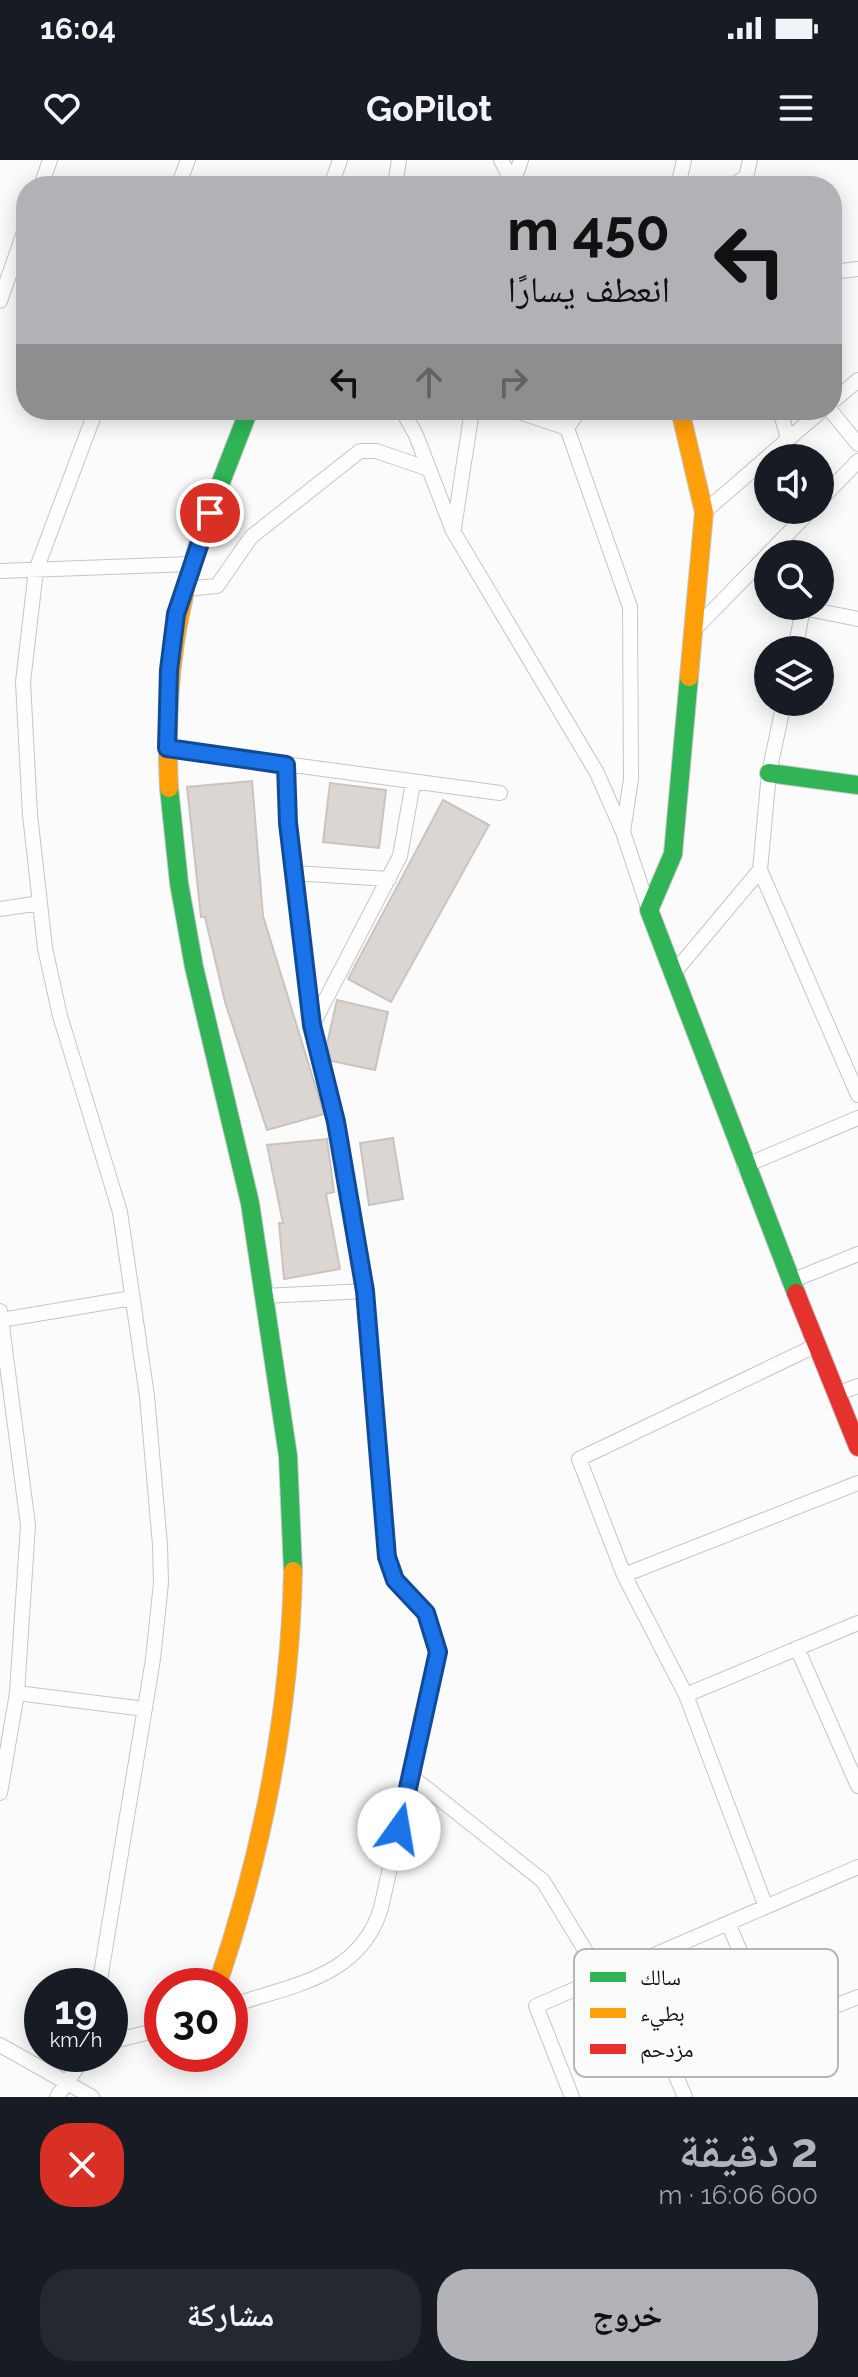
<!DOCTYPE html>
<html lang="ar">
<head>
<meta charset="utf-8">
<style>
	body { margin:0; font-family:Raleway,"Noto Naskh Arabic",sans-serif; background:#242831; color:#f1f3f6; direction:rtl; height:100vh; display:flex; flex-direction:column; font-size:30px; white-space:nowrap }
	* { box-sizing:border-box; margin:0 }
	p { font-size:26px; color:#9ea1a6 }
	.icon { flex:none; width:44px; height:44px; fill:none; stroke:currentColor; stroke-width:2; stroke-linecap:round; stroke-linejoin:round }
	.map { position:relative; height:1937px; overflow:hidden; direction:ltr }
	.side { display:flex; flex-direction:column; background:#171b24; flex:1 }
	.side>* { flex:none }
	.banner { position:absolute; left:16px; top:16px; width:826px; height:244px; border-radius:32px; box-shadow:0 4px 20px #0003; direction:rtl; background:#b2b2b6; color:#111; overflow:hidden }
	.buttons { position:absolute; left:754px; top:284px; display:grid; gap:16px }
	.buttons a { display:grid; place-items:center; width:80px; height:80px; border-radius:50%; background:#171b24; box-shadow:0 4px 20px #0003; font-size:40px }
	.speed { position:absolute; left:24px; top:1808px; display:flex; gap:16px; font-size:40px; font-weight:700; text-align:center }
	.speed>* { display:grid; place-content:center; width:104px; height:104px; border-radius:50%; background:#171b24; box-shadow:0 4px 20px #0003; line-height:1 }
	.speed small { font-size:20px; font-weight:400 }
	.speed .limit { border:12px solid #d22; background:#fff; color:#111 }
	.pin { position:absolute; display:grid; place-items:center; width:68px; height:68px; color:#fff; margin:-34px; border:4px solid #fff; border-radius:50%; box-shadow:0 2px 8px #0007 }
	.me { position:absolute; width:88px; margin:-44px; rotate:13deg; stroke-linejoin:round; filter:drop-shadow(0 0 6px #0008) }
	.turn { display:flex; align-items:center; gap:28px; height:168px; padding:0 40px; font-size:36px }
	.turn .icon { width:104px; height:104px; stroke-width:2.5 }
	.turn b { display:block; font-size:56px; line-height:68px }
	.lanes { display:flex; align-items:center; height:76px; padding:0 40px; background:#0003; justify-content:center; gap:40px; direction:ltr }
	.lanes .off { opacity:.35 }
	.round { display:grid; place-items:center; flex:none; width:84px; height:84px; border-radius:32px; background:#242831 }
	.headline { display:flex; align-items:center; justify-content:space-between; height:136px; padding:0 40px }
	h1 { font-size:48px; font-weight:700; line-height:60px; color:#b2b2b6 }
	.action { display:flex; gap:16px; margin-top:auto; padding:16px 40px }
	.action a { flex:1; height:92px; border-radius:32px; background:#b2b2b6; color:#111; font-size:32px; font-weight:700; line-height:92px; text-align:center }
	.action a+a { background:#242831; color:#f1f3f6 }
	.status { display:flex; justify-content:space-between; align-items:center; height:56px; padding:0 40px; background:#171b24; direction:ltr }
	.status svg { height:22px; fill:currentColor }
	header { display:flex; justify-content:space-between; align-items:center; height:104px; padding:0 40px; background:#171b24; font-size:36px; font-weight:700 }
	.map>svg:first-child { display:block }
</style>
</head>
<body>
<div class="status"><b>16:04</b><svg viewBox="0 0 49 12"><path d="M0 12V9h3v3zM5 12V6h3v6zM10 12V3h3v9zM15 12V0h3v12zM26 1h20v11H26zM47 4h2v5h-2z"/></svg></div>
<header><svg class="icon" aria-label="menu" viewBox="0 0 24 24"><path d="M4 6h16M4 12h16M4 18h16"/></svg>GoPilot<svg class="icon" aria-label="heart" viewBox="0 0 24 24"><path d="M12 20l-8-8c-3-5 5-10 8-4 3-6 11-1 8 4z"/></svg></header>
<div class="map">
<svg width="858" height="1937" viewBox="0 0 858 1937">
	<rect width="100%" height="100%" fill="#fbfbfb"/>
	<path fill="#dbd6d2" stroke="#c9c4c1" stroke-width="2" d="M252,621L263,756L324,954L267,970L225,842L205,757H201L187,627Z
		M330,623L386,630L379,688L323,682Z
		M443,640L489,665L391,842L348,819Z
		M337,840L388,852L375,910L331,901L327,884Z
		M393,978L403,1039L369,1045L360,983Z
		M327,979L334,1032L326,1034L340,1109L284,1119L279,1063H283L267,985Z"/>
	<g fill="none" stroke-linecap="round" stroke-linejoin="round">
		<defs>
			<path id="street" d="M501,0L513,23
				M41,26L50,0
				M178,26L188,0
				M331,26L340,0
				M395,26L399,0
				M512,26L521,0
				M678,26L684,0
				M731,26L746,17L750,0
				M832,112L858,109
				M0,141L26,67
				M832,242L858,220
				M96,250L36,410L23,522L30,655L45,788L60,856L120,1052L147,1236L160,1385L161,1423L153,1499L99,1826
				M402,250L416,275L453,371L597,613L623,672L649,750
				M513,250L567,268
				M780,250L788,279
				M830,250L858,284
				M567,268L630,447L631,619L623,672
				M567,268L579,250
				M820,340L858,301
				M704,352L822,250
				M454,368L472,250
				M0,411L190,404
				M183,429L217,426L251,377L360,291H376L429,309
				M691,473L811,350
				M795,490L803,448L858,459
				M167,588L500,633
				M760,710L858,935
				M294,713L389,719
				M0,749L40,743
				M672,815L760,710L769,613L784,542
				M313,864L400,696L413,623
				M744,1006L858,958
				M791,1121L858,1094
				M264,1136L365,1131
				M0,1151L28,1365L17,1533L0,1633
				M1,1160L132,1138
				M837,1234L858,1226
				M624,1415L858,1323
				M797,1488L858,1626
				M17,1533L145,1549
				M686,1535L858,1463
				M411,1616L543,1721L602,1818
				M766,1747L686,1535L624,1415L579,1299L817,1185
				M728,1763L774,1871
				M629,1806L685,1937
				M230,1846C291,1825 360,1818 381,1748L438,1492L426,1453L395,1420L387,1397L365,1131L336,962L312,865L288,663L286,605
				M110,1882L162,1869
				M0,1885L92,1937
				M674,1911L858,1837
				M57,1937L86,1894
				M572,1937L536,1846L858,1707"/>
			<path id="fast" d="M212,345L249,250
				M689,517L673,694L649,750L796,1133
				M769,613L858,625
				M169,628L179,723L194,807L250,1043L288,1296L293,1411"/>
			<path id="slow" d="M680,250L704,352L689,517
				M169,628C164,524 175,443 212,345
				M217,1826C263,1691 290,1553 293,1411"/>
			<path id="jam" d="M796,1133L858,1287"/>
		</defs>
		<use href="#street" stroke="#c6c4c9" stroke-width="16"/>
		<use href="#fast" stroke="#c6c4c9" stroke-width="20"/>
		<use href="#slow" stroke="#c6c4c9" stroke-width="20"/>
		<use href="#jam" stroke="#c6c4c9" stroke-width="20"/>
		<use href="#street" stroke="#fefefe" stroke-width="14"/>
		<use href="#fast" stroke="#30b455" stroke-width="18"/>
		<use href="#slow" stroke="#ff9f0a" stroke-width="18"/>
		<use href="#jam" stroke="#e5322d" stroke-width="18"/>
	</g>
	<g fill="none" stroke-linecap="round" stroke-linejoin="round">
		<defs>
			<path id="route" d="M210,353L176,454L169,510L167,588L286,605L288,663L312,865L336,962L365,1131L387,1397L395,1420L426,1453L438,1492L399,1669"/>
		</defs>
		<use href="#route" stroke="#114b97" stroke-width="20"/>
		<use href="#route" stroke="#1a73e8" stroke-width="14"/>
	</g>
	<rect x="574" y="1789" width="264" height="128" rx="12" fill="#fbfbfb" stroke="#b6b4b7" stroke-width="2"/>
	<rect x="590" y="1812" width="36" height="10" fill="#30b455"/>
	<rect x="590" y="1848" width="36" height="10" fill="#ff9f0a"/>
	<rect x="590" y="1884" width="36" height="10" fill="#e5322d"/>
	<g font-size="22" fill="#140f18">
		<text x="640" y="1825">سالك</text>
		<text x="640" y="1861">بطيء</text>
		<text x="640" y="1897">مزدحم</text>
	</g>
</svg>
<div class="buttons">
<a><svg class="icon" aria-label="sound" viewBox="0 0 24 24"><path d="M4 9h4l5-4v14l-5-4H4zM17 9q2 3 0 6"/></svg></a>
<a><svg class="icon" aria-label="search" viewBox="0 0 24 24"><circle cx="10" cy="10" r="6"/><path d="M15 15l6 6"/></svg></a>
<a><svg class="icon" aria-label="layers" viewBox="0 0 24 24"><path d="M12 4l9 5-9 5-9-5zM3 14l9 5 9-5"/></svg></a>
</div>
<div class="speed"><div>19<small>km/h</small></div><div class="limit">30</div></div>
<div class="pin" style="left:210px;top:353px;background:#d93025"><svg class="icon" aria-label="arrive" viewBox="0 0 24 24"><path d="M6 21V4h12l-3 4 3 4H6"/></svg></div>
<svg class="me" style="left:399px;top:1669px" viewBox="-20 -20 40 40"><circle r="19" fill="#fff"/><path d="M0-13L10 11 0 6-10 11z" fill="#1a73e8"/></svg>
<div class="banner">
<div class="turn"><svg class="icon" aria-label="left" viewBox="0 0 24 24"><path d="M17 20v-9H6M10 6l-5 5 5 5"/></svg><div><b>450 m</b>انعطف يسارًا</div></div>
<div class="lanes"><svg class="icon" aria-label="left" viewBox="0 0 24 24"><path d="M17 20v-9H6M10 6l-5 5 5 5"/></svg><svg class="icon off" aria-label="ahead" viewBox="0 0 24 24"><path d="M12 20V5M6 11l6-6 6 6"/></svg><svg class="icon off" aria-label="right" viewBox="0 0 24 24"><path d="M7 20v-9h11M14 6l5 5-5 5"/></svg></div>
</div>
</div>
<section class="side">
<div class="headline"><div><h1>2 دقيقة</h1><p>600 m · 16:06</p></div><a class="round" style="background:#d93025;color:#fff"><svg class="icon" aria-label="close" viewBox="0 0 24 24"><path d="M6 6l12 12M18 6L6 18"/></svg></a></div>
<div class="action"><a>خروج</a><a>مشاركة</a></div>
</section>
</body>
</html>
